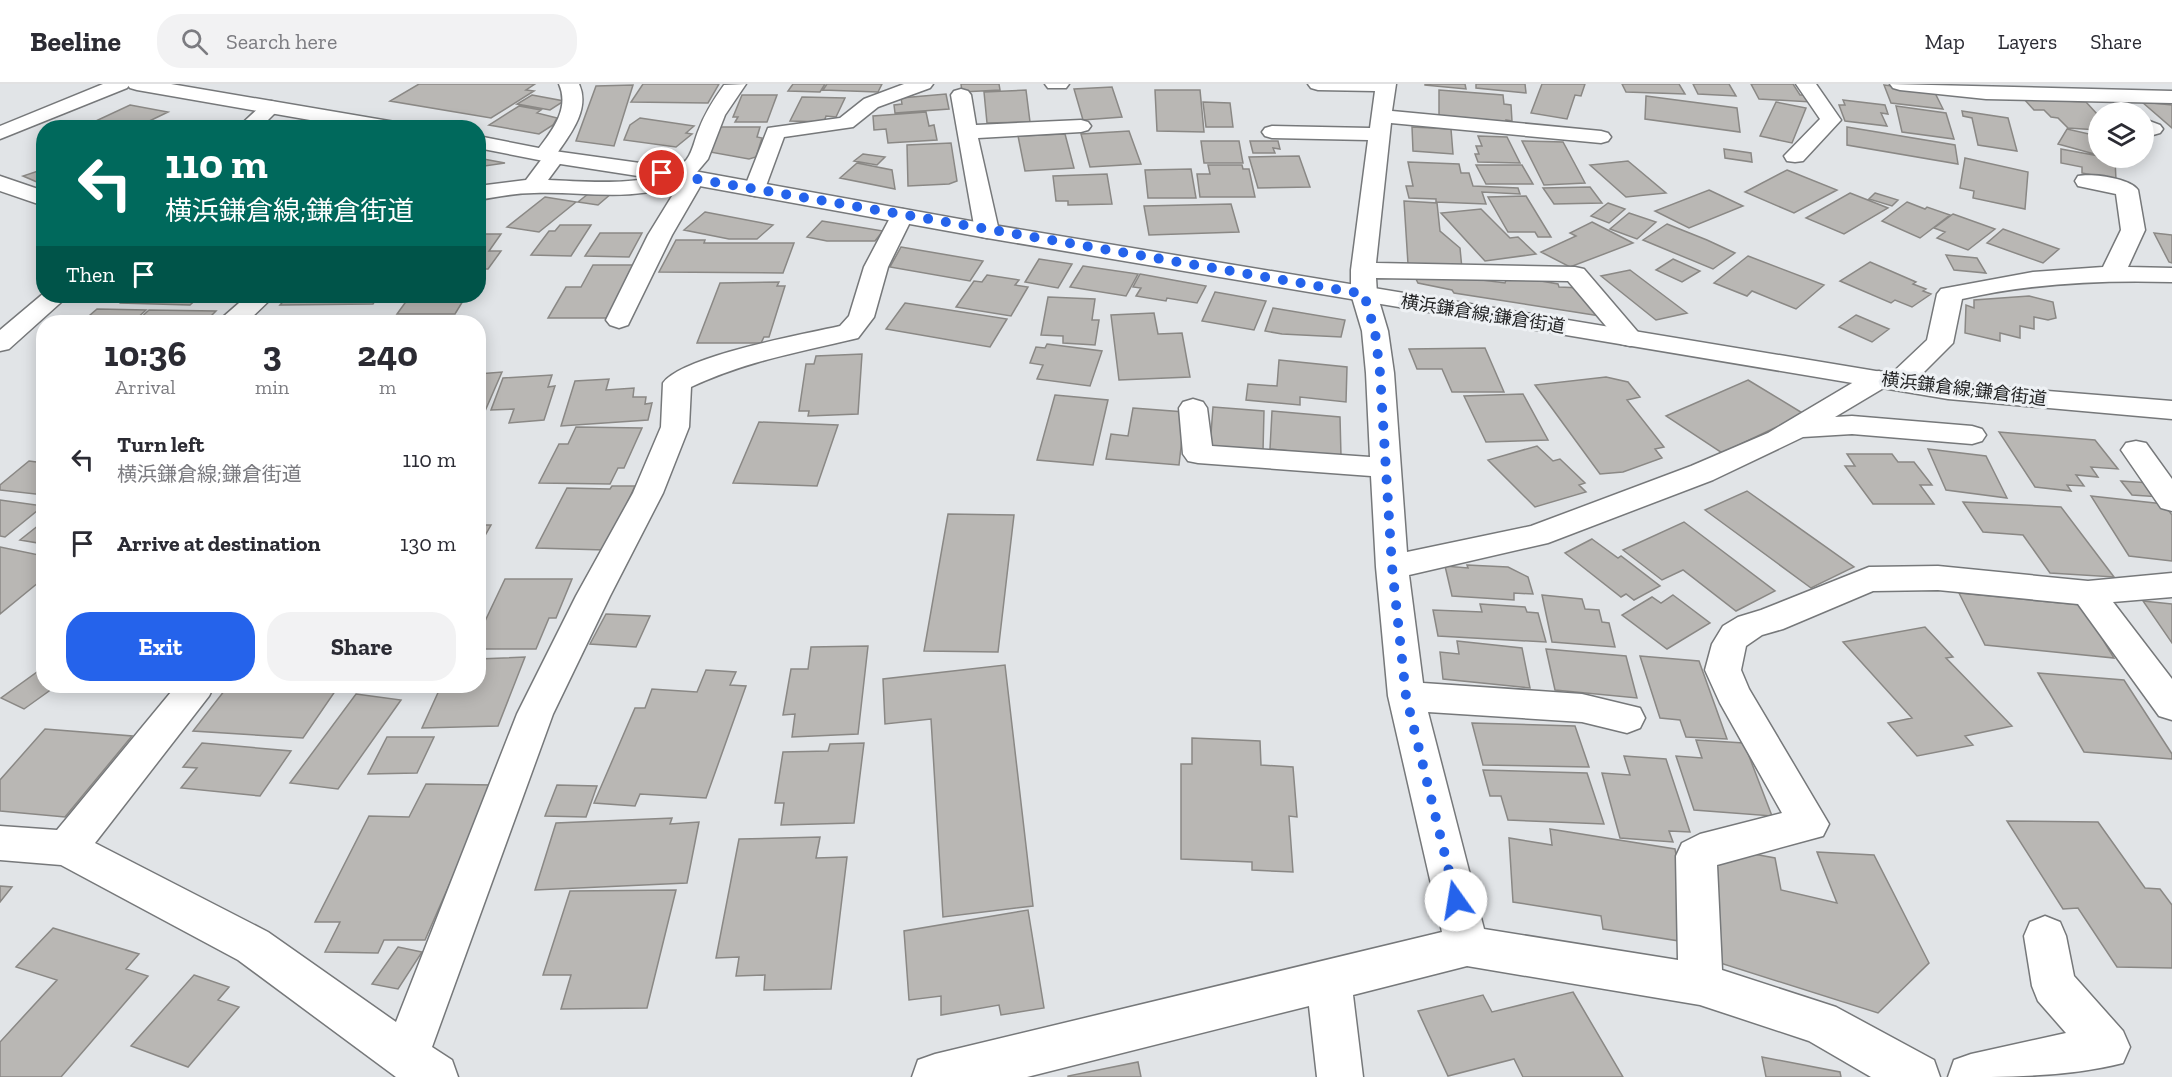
<!DOCTYPE html>
<html lang="en">
<head>
<meta charset="utf-8">
<style>
	body { margin:0; font-family:"Zilla Slab","Noto Sans JP",serif; background:#f2f2f3; color:#2b2b33; height:100vh; display:flex; flex-direction:column; font-size:22px; white-space:nowrap }
	* { box-sizing:border-box; margin:0 }
	p { font-size:20px; color:#7c7c81 }
	.icon { flex:none; width:33px; height:33px; fill:none; stroke:currentColor; stroke-width:2; stroke-linecap:round; stroke-linejoin:round }
	.map { position:relative; flex:1; overflow:hidden }
	.sheet { position:absolute; left:36px; top:231px; width:450px; height:378px; display:flex; flex-direction:column; background:#fff; border-radius:24px; box-shadow:0 3px 15px #0003 }
	.sheet>* { flex:none }
	.top-card { position:absolute; left:36px; top:36px; width:450px; height:183px; border-radius:24px; box-shadow:0 3px 15px #0003; background:#00695c; color:#fff; overflow:hidden }
	.tools { position:absolute; left:2088px; top:18px; display:grid; gap:12px }
	.tools a { display:grid; place-items:center; width:66px; height:66px; border-radius:50%; background:#fff; box-shadow:0 3px 15px #0003; font-size:30px }
	.pin { position:absolute; display:grid; place-items:center; width:51px; height:51px; color:#fff; margin:-26px; border:3px solid #fff; border-radius:50%; box-shadow:0 2px 6px #0007 }
	.me { position:absolute; width:66px; margin:-33px; rotate:347deg; stroke-linejoin:round; filter:drop-shadow(0 0 4px #0008) }
	.turn { display:flex; align-items:center; gap:21px; height:126px; padding:0 30px; font-size:27px }
	.turn .icon { width:78px; height:78px; stroke-width:2.5 }
	.turn b { display:block; font-size:42px; line-height:51px }
	.then { display:flex; align-items:center; height:57px; padding:0 30px; background:#0003; gap:12px; font-size:22px }
	.eta { display:flex; justify-content:space-evenly; align-items:center; height:102px; text-align:center }
	.eta b { font-size:36px; font-weight:800; line-height:42px }
	.primary-button { display:flex; gap:12px; margin-top:auto; padding:12px 30px }
	.primary-button a { flex:1; height:69px; border-radius:24px; background:#2563eb; color:#fff; font-size:24px; font-weight:800; line-height:69px; text-align:center }
	.primary-button a+a { background:#f2f2f3; color:#2b2b33 }
	ul { padding:0; list-style:none }
	li { display:flex; align-items:center; gap:18px; height:84px; padding:0 30px }
	li div { flex:1 }
	li b { display:block; font-size:22px }
	li em { font-style:normal }
	header { display:flex; align-items:center; gap:36px; box-sizing:border-box; height:84px; padding:0 30px; background:#fff; border-bottom:2px solid #e1e1e2 }
	header strong { font-size:28px }
	nav { display:flex; gap:33px; margin-inline-start:auto; font-size:21px }
	.search { width:420px; height:54px; background:#f2f2f3; display:flex; align-items:center; gap:15px; box-sizing:border-box; padding:0 21px; border-radius:24px; color:#7c7c81; font-size:22px }
	.map>svg:first-child { display:block }
</style>
</head>
<body>
<header>
<strong>Beeline</strong>
<div class="search"><svg class="icon" aria-label="search" viewBox="0 0 24 24"><circle cx="10" cy="10" r="6"/><path d="M15 15l6 6"/></svg>Search here</div>
<nav><a>Map</a><a>Layers</a><a>Share</a></nav>
</header>
<div class="map">
<svg width="2172" height="993" viewBox="0 0 2172 993">
	<rect width="100%" height="100%" fill="#e1e4e7"/>
	<path fill="#b9b7b4" stroke="#8a8885" stroke-width="1.5" d="M419,0H535L526,6L534,7L491,34L390,17Z
		M643,0H719L708,19L631,18Z
		M793,0H825L820,8L788,7Z
		M827,0H882L878,8L823,6Z
		M961,0H999L1000,6L962,8Z
		M1425,0H1465L1466,5L1425,1Z
		M1476,0H1525L1526,9L1476,4Z
		M1542,0H1585L1581,12L1575,11L1567,35L1531,29Z
		M1622,0H1679L1685,10L1626,8Z
		M1693,0H1729L1736,12L1698,10Z
		M1751,0H1793L1800,11H1806L1811,18L1759,15Z
		M633,1L614,62L576,57L596,2Z
		M1884,1L1934,7L1943,25L1891,19Z
		M1112,3L1122,33L1083,36L1074,5Z
		M1026,6L1030,38L987,39L984,8Z
		M1155,6H1200L1204,48L1157,47Z
		M1439,6L1503,11L1504,20L1511,21L1512,37L1506,36V41L1439,35Z
		M946,10L949,25L895,29L894,21L902,20L901,14Z
		M532,11L564,17L550,26L517,20Z
		M742,11H777L767,38H735L738,33H733Z
		M1646,12L1737,24L1740,48L1645,35Z
		M802,13L845,14L836,33L826,32L824,38L790,37Z
		M2024,15L2086,18L2098,31V46L2068,44L2058,34L2051,33L2044,26H2034Z
		M1843,16L1885,21L1888,30L1881,29L1887,42L1845,37L1839,21H1845Z
		M1203,18L1230,19L1233,43H1206Z
		M1776,18L1806,24L1792,59L1760,52Z
		M2142,18L2172,21V44Z
		M130,21L168,28L135,44H72L83,43Z
		M519,22L541,26L537,29L557,34L553,41L539,50L489,41Z
		M1896,22L1946,29L1954,55L1902,48Z
		M1962,27L2008,34L2017,67L1978,61L1972,34L1963,32Z
		M926,28L929,42L934,41L937,56L888,59L886,45L874,46L873,32Z
		M640,34L694,42L686,49L692,50L676,63L624,56L630,41Z
		M720,43H760L757,53L762,54L756,73L749,75L710,68Z
		M1412,43L1451,45L1453,70L1413,67Z
		M1847,43L1955,61L1958,80L1847,61Z
		M2067,45L2098,52V71L2058,60Z
		M1129,47L1141,80L1090,83L1081,50Z
		M1065,50L1074,84L1025,87L1018,52Z
		M1478,52L1507,53L1520,79L1478,78L1475,70H1479L1476,62H1482Z
		M1201,57H1239L1243,79H1204Z
		M1250,57H1278L1280,65L1273,64L1275,69H1253Z
		M1522,57L1563,58L1585,99L1544,101Z
		M951,59L957,97L949,100L908,102L907,61Z
		M1724,65L1751,69L1752,78L1725,74Z
		M2061,65L2115,75L2116,96L2082,89V83L2061,79Z
		M863,70L885,73L877,81L854,77Z
		M1299,72L1310,103L1258,104L1249,73Z
		M478,74L505,79L478,83Z
		M1965,74L2028,88L2025,125L1973,114L1974,107L1960,104Z
		M1628,77L1666,109L1626,113L1590,81Z
		M1408,78L1459,80L1461,89H1469L1473,102L1518,104L1520,110L1482,108L1486,120L1436,118V115L1409,114L1406,102H1413Z
		M857,79L892,86L895,105L840,94Z
		M1208,81H1242L1243,85H1249L1255,113H1200L1197,90H1210Z
		M1476,81H1522L1533,100H1486Z
		M44,85V101L23,92Z
		M1191,85L1196,114H1148L1145,86Z
		M1787,86L1837,106L1794,129L1745,108Z
		M1107,90L1112,120L1068,121V117H1056L1053,92Z
		M1590,103L1602,119L1554,120L1543,104Z
		M593,106L612,109L598,121L578,118Z
		M1709,106L1743,122L1689,144L1655,127Z
		M1850,109L1888,124L1844,150L1806,134Z
		M1875,109L1898,116L1892,122L1869,115Z
		M1526,112L1551,153H1538L1535,148H1508L1488,113Z
		M545,113L576,118L539,148L507,143Z
		M1404,117L1437,119L1440,147L1460,164L1462,185L1408,180Z
		M1907,118L1925,125L1927,123L1950,131L1920,154L1882,137Z
		M1608,119L1625,125L1609,139L1591,132Z
		M1231,120L1239,148L1149,151L1144,122Z
		M1481,125L1510,154L1518,153L1536,170L1485,177L1441,129Z
		M705,128L773,141L757,155H729L684,146Z
		M1629,129L1656,138L1637,155L1610,145Z
		M1953,130L1995,145L1968,166L1937,154L1945,148L1934,144Z
		M822,137L883,147L875,157H827L807,153Z
		M1592,138L1633,159L1570,183L1541,168L1576,152L1570,149Z
		M1667,140L1707,156L1735,169L1713,185L1643,156Z
		M560,141H591L571,172L531,171L549,147H555Z
		M2003,145L2059,165L2043,179L1987,159Z
		M600,149H642L629,173L585,172Z
		M2154,149L2172,151V179L2169,178Z
		M478,150H501L489,167H501L488,185H478Z
		M676,156H705L704,159H794L783,189L659,188Z
		M901,163L983,177L970,197L890,183Z
		M1946,171L1977,174L1986,189L1954,186Z
		M1748,172L1824,201L1796,225L1752,207L1747,212L1714,199Z
		M1039,175L1072,180L1058,204L1025,198Z
		M1673,175L1700,187L1682,198L1656,186Z
		M1870,178L1916,198L1913,200L1926,205L1923,207L1931,210L1912,223L1895,216L1891,219L1840,197Z
		M593,181H633L629,189H638L607,234H548L566,203H581Z
		M1083,182L1138,190L1126,212L1070,203Z
		M1630,186L1687,229L1656,236L1601,192Z
		M1140,190L1206,202L1197,219L1167,214L1166,217L1136,212L1141,204L1133,203Z
		M1435,190L1505,199L1508,191L1558,200L1559,203L1582,204L1600,232L1454,209L1452,206L1418,199L1414,191Z
		M987,191L1019,196L1015,201L1028,203L1011,232L956,223L974,197L982,198Z
		M779,198L777,202H785L769,253H764L761,259H697L720,199Z
		M1215,208L1266,217L1254,246L1202,237Z
		M130,212H200L190,221L121,219Z
		M288,212H378L373,220L280,221Z
		M410,212H466L455,230H397Z
		M2029,212L2053,218L2056,234L2048,236L2034,233V245L2020,242V254L2000,249V257L1965,249L1966,221L1974,224V216Z
		M1048,213L1095,215L1092,236H1099L1095,261L1063,259V252L1041,251Z
		M905,219L1007,235L990,263L886,245Z
		M1273,224L1345,236L1341,253L1282,250L1265,247Z
		M97,225L146,226L133,238H82Z
		M149,226L216,227L205,238H136Z
		M1154,229L1158,250L1182,249L1190,293L1119,296L1111,231Z
		M1856,231L1889,245L1872,258L1839,243Z
		M1047,260L1102,267L1090,302L1037,295L1043,281L1030,279L1036,263L1045,264Z
		M1485,264L1504,308H1452L1442,285H1417L1409,265Z
		M862,270L858,330L808,332L809,327H799L806,280H814L816,272Z
		M1279,276L1347,283L1346,318L1300,313V321L1246,316L1248,300L1277,302Z
		M502,288L482,334H478V290Z
		M552,291L548,303L555,302L544,336L509,339L514,325L491,326L503,294Z
		M1606,293L1628,298L1640,313L1627,316L1664,363L1655,365L1662,374L1623,388L1600,390L1535,301Z
		M609,295L606,306L634,304L633,313H646L645,320L652,319L648,336L561,342L575,297Z
		M1748,296L1804,330L1722,369L1666,332Z
		M1523,310L1548,356L1486,358L1464,312Z
		M1055,311L1108,316L1093,381L1037,376Z
		M1213,323L1264,327L1263,367L1210,363Z
		M1133,324L1185,328L1179,381L1106,375L1111,350L1128,352Z
		M1272,327L1340,333L1341,372L1270,365Z
		M759,338L838,341L817,402L733,399Z
		M576,343L642,344L624,384H618L610,400L539,399L559,360H568Z
		M1999,348L2095,356L2118,385L2091,383L2098,393L2076,391L2084,402L2067,401L2071,407L2035,403Z
		M1537,362L1553,377L1560,375L1585,399L1579,401L1586,408L1535,423L1488,376Z
		M1928,365L1986,372L2007,414L1946,406Z
		M1847,370H1892L1898,378H1914L1932,401H1920L1934,420H1873L1845,382H1855Z
		M29,377L44,379V411L0,406V401Z
		M2121,397L2151,399L2161,413L2132,411Z
		M612,402H635L605,466L536,464L567,404L610,405Z
		M1747,407L1854,483L1811,504L1705,426Z
		M2091,412L2164,420L2172,431V477L2129,472Z
		M0,416L43,422L5,453L0,452Z
		M1963,418L2061,423L2114,493L2050,489L2023,451L1983,448Z
		M948,430L1014,431L998,568L924,567Z
		M44,437V460L20,456Z
		M1684,438L1775,507L1736,527L1683,486L1662,496L1623,466Z
		M478,441H491L478,464Z
		M1592,455L1618,474L1621,472L1660,502L1634,516L1626,510L1621,513L1565,469Z
		M0,463L44,472V494L0,530Z
		M1467,481L1508,483L1528,493L1533,510L1514,509V516L1452,512L1445,482L1468,484Z
		M505,495H572L556,534H549L536,565H478V552Z
		M1959,509L2082,521L2114,574L1985,561Z
		M1542,511L1582,515L1585,525L1599,526L1602,538L1609,539L1615,563L1552,558Z
		M1673,511L1710,539L1667,565L1622,531L1652,513L1661,519Z
		M2143,517L2172,520V559Z
		M1480,520L1525,523L1527,528L1538,529L1546,558L1438,552L1433,526L1482,528Z
		M606,530L650,532L636,563L590,560Z
		M1925,543L1953,573L1946,574L2012,642L1965,652L1973,661L1917,672L1888,639L1912,634L1843,558Z
		M1457,557L1522,564L1530,604L1443,595L1440,568L1459,570Z
		M868,562L858,650L792,653L795,630L783,631L791,585H808L811,563Z
		M1546,565L1626,572L1637,614L1555,606Z
		M1640,572L1699,577L1727,655L1686,653L1680,636L1660,634Z
		M525,573L498,642L422,644L441,602H478V575Z
		M1005,581L1033,822L943,833L931,635L885,640L883,595Z
		M44,583V602H56L24,625L1,614Z
		M706,586L736,588L730,601L746,602L706,714L640,710L635,722L594,719L635,624H645L652,605L697,608Z
		M2038,589L2124,596L2172,670V675L2084,668Z
		M228,602H303L338,603L303,654L193,647Z
		M356,610L401,616L338,705L290,699Z
		M1472,639L1575,642L1589,683L1483,681Z
		M45,645L132,652L65,733L0,727V696Z
		M387,653H434L417,689L368,690Z
		M1192,654L1260,657L1261,681L1293,683L1297,733L1289,732L1293,788L1252,786V778L1181,775V680H1192Z
		M1696,656L1744,659L1772,732L1694,726L1676,672L1702,674Z
		M202,659L291,667L260,712L181,704L197,684L183,683Z
		M864,659L854,739L781,741L784,719H775L783,668L828,667L830,660Z
		M1624,672L1666,675L1690,748L1669,747L1673,758L1620,754L1602,689L1630,691Z
		M1483,686L1587,689L1604,740L1508,736L1501,712H1490Z
		M426,700L493,701L425,856H384L378,869L325,868L340,838H315L369,732L409,733Z
		M557,701L597,702L586,733L545,732Z
		M672,734L670,740L699,738L687,799L535,806L556,739Z
		M2007,737L2098,738L2145,804L2160,805L2172,821V884L2117,883L2078,824L2063,825Z
		M1550,745L1675,765L1692,859L1603,845L1601,832L1513,818L1509,754L1552,761Z
		M820,753L816,774L847,773L831,905L764,906L765,891L736,892L739,873L716,874L739,755Z
		M1817,768L1874,771L1929,879L1878,929L1717,878L1710,777L1748,769L1775,774L1781,806L1837,819Z
		M0,802L12,803L0,818Z
		M676,806L647,924L561,925L571,891H543L570,807Z
		M1028,826L1044,924L1001,931L999,921L941,931V912L909,916L904,847Z
		M53,844L139,870L126,885L148,892L61,993H0V958L57,896L16,883Z
		M398,863L422,868L398,905L372,900Z
		M194,891L229,903L218,916L239,923L188,983L131,962Z
		M1573,908L1623,993H1523L1514,975L1448,992L1418,927L1483,911L1492,928Z
		M1762,973L1840,988L1841,993H1766Z
		M1138,978L1141,993H1068V992Z"/>
	<g fill="none" stroke-linecap="round" stroke-linejoin="round">
		<defs>
			<path id="minor" d="M103,0H130L127,4L0,55V42Z
				M559,0H579C590,24 572,48 558,68L565,73L548,96C584,97 662,106 687,75C693,67 695,54 699,45C705,29 714,15 724,1L746,0L725,31L708,75L697,88L705,94L672,151L628,241L619,244L610,241L606,236L648,151L680,99C634,119 582,107 534,109C515,109 497,113 478,116V102L526,96L541,76L534,71C549,50 571,27 559,0Z
				M904,0H933L930,4L878,23L853,43L784,53L763,110L755,112L747,110L744,105L768,44L840,34L864,15Z
				M1045,0H1069L1066,4H1048Z
				M1308,0H1396L1392,27L1601,47L1608,49L1611,53L1608,57L1601,59L1391,39L1376,179L1575,183L1584,185L1643,254L1639,260L1630,262L1621,260L1568,197L1376,194L1377,210L1388,247L1394,289L1407,468L1531,442L1691,382L1768,349L1869,289L1879,287L1890,291L1927,256L1937,210L1941,205L2033,188L2103,183L2121,146L2116,110L2078,102L2075,97L2078,92C2092,89 2130,94 2138,106L2145,146L2128,183L2172,184V198C2101,196 2031,199 1962,215L1953,259L1908,304L1898,306L1887,302L1835,333L1852,332L1972,342L1982,345L1986,351L1982,357L1972,360L1852,350L1803,353L1713,396L1548,459L1409,491L1423,599L1582,610L1640,624L1645,634L1640,644L1627,649L1582,638L1428,628L1484,845L1678,876L1676,772L1682,759L1700,750L1782,729L1720,619L1705,586L1712,560L1723,542L1738,533L1761,526L1869,483L1938,482L2088,497L2172,489V513L2113,518L2172,595V636L2159,632L2078,520L1938,506L1873,507L1783,545L1762,551L1746,562L1741,586L1749,605L1829,740L1823,752L1717,781L1722,886L1836,923L1934,976L1940,993H1871L1809,957L1700,921L1467,882L1353,911L1363,993H1317L1309,922L1027,993H912L918,976L935,970L1442,848L1388,612L1376,483L1371,392L1198,379L1188,377L1183,370L1179,324L1183,318L1193,315L1203,318L1207,324L1212,362L1370,373L1366,289L1362,247L1351,210V186L1368,56L1272,54L1265,52L1262,48L1265,44L1272,42L1370,44L1375,7L1318,6L1311,4Z
				M1796,0H1816L1841,36L1803,77L1795,78L1787,77L1784,72L1820,35Z
				M1890,0L2172,7V19L1986,15L1900,6L1893,4Z
				M961,5L968,7L971,11L976,41L1081,36L1088,38L1091,42L1088,46L1081,48L978,54L999,147L995,152L987,154L979,152L975,147L951,11L954,7Z
				M271,17L278,19L281,23L260,44H237L264,19Z
				M2144,35L2160,41L2163,45L2160,49L2153,51L2144,48Z
				M0,92L44,107V122L0,107Z
				M902,125L910,127L913,132L888,183L874,233L858,254C800,268 746,277 691,303L689,343L663,409L610,512L553,630L432,963L452,976L458,993H396L238,876L61,781L0,776V742L57,746L176,602H214L209,612L95,759L268,848L396,938L517,630L576,512L633,409L661,343L663,299C682,272 805,250 840,242L849,232L864,183L891,132L894,127Z
				M44,209V212H68L9,265L0,267V246Z
				M247,212H274L247,238H219L223,233Z
				M2136,357L2146,359L2172,395V427L2161,424L2121,366L2126,359Z
				M2045,832L2060,838L2066,852L2074,892L2123,947L2130,963L2123,979C2069,993 2006,993 1948,993L1954,976L1971,970L2066,949L2038,917L2032,902L2024,852L2030,838Z"/>
			<path id="major" d="M127,0H171L395,38L402,40L405,44H356L137,6L130,4Z
				M478,52L554,67L683,85L987,140L1948,299L2172,317V335L1948,315L987,154L683,99L554,79L478,64Z"/>
		</defs>
		<use href="#minor" stroke="#76787a" stroke-width="3"/>
		<use href="#major" stroke="#76787a" stroke-width="3"/>
		<use href="#minor" fill="#fff" fill-rule="evenodd"/>
		<use href="#major" fill="#fff" fill-rule="evenodd"/>
	</g>
	<g fill="none" stroke-linecap="round" stroke-linejoin="round">
		<path stroke="#2563eb" stroke-width="10" stroke-dasharray="0 18" d="M662,89L1364,210L1375,248L1380,289L1392,483L1406,612L1456,816"/>
	</g>
	<g text-anchor="middle" stroke-width="6" stroke-linejoin="round" paint-order="stroke">
		<g font-size="18" fill="#232425" stroke="#eef1f4">
			<text transform="translate(1483 230) rotate(9)" y="6">横浜鎌倉線;鎌倉街道</text>
			<text transform="translate(1964 305) rotate(7)" y="6">横浜鎌倉線;鎌倉街道</text>
		</g>
	</g>
</svg>
<div class="tools">
<a><svg class="icon" aria-label="layers" viewBox="0 0 24 24"><path d="M12 4l9 5-9 5-9-5zM3 14l9 5 9-5"/></svg></a>
</div>
<div class="pin" style="left:662px;top:89px;background:#d93025"><svg class="icon" aria-label="arrive" viewBox="0 0 24 24"><path d="M6 21V4h12l-3 4 3 4H6"/></svg></div>
<svg class="me" style="left:1456px;top:816px" viewBox="-20 -20 40 40"><circle r="19" fill="#fff"/><path d="M0-13L10 11 0 6-10 11z" fill="#2563eb"/></svg>
<div class="top-card">
<div class="turn"><svg class="icon" aria-label="left" viewBox="0 0 24 24"><path d="M17 20v-9H6M10 6l-5 5 5 5"/></svg><div><b>110 m</b>横浜鎌倉線;鎌倉街道</div></div>
<div class="then">Then<svg class="icon" aria-label="arrive" viewBox="0 0 24 24"><path d="M6 21V4h12l-3 4 3 4H6"/></svg></div>
</div>
<section class="sheet">
<div class="eta">
<div><b>10:36</b><p>Arrival</p></div>
<div><b>3</b><p>min</p></div>
<div><b>240</b><p>m</p></div>
</div>
<ul>
<li><svg class="icon" aria-label="left" viewBox="0 0 24 24"><path d="M17 20v-9H6M10 6l-5 5 5 5"/></svg><div><b>Turn left</b><p>横浜鎌倉線;鎌倉街道</p></div><em>110 m</em></li>
<li><svg class="icon" aria-label="arrive" viewBox="0 0 24 24"><path d="M6 21V4h12l-3 4 3 4H6"/></svg><div><b>Arrive at destination</b></div><em>130 m</em></li>
</ul>
<div class="primary-button"><a>Exit</a><a>Share</a></div>
</section>
</div>
</body>
</html>
